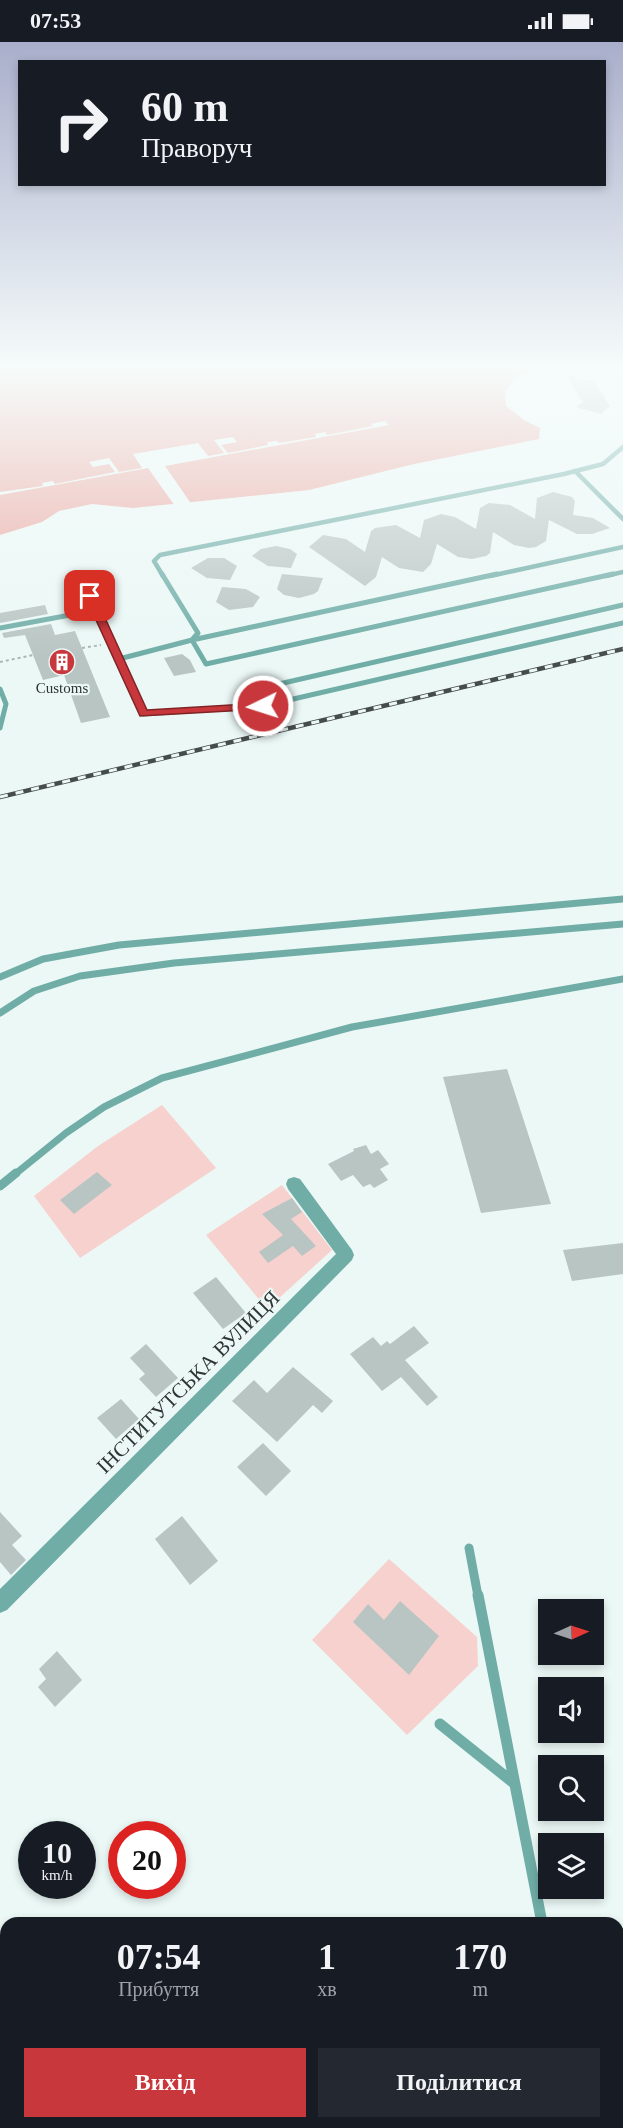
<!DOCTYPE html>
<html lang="uk">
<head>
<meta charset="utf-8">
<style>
	body { margin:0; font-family:Georgia,serif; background:#242831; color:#f1f3f6; height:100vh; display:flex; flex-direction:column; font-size:22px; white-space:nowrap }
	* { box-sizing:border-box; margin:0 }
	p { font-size:20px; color:#9ea1a6 }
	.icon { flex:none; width:33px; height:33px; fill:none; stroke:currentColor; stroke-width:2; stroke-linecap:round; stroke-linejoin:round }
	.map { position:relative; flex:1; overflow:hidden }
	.details { position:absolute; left:0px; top:1875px; width:624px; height:212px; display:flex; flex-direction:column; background:#171b24; border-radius:18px 18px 0 0; box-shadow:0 3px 9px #0003 }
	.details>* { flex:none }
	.top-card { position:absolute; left:18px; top:18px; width:588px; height:126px; border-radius:0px; box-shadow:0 3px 9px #0003; background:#171b24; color:#f1f3f6; overflow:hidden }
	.needle { width:39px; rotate:87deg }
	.tools { position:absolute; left:538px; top:1557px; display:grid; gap:12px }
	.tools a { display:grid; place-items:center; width:66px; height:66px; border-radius:0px; background:#171b24; box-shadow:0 3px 9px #0003; font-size:30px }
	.speed { position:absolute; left:18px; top:1779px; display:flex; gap:12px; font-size:30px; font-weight:700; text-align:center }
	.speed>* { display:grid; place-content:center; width:78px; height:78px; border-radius:50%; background:#171b24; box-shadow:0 3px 9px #0003; line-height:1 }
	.speed small { font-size:15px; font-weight:400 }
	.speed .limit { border:9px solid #d22; background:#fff; color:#111 }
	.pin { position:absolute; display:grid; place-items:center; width:51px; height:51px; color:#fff; margin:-26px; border-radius:12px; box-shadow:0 3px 9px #0006 }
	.me { position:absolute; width:66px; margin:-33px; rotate:266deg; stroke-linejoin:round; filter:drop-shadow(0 0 4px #0008) }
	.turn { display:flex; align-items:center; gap:21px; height:126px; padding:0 24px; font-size:27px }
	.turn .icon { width:78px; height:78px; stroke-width:2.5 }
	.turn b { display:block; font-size:42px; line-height:51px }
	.eta { display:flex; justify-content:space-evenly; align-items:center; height:102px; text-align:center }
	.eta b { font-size:36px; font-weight:800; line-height:42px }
	.button { display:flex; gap:12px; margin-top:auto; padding:12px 24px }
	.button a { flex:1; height:69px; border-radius:0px; background:#c7373b; color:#fff; font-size:24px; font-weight:800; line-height:69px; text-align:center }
	.button a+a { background:#242831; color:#f1f3f6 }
	.status { display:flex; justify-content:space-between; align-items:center; height:42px; padding:0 30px; background:#171b24; direction:ltr }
	.status svg { height:16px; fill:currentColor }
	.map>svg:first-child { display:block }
</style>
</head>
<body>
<div class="status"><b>07:53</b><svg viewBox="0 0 49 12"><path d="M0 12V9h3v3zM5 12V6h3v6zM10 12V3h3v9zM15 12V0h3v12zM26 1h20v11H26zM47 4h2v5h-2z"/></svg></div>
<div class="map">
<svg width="623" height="2086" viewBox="0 0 623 2086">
	<rect width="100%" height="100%" fill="#ebf8f6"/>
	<path fill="#f7d1ce" d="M162,1063L216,1126L80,1216L34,1154L98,1104Z
		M282,1143L332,1208L267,1267L206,1193Z
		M389,1517L477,1595L478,1624L407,1693L312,1598Z"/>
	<path fill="#eba6a0" d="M0,323H579L577,329H540L519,333L505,349L506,364L524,378L540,386L539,397L414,422L309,448L133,466L92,462L59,469L42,480L0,493Z"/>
	<path fill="#ebf8f6" d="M385,379L389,383L165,424L192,463L175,464L148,426L0,453V450L43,444L42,441L53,439L55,442L115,430L109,422L93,425L89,420L109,416L119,430L142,426L133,412L198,401L208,414L224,411L214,398L233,395L237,400L221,403L228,411L268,403L267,400L277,399L279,401L316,395L315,392L325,390L327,393L373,384L371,382Z"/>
	<path fill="#b9c5c3" d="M565,332L583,338H593L610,364L601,372L576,365L583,360Z
		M553,450L572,455L575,459L573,473L593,476L610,486L592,492H577L549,478L546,499L536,505L529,506L514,503L493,490L490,511L486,514L472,517L458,515L437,502L431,522L423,530L399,526L382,515L376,535L365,544L309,505L323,493L346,497L365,510L371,489L375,486L396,483L420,496L424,478L441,472L455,475L476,487L480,466L489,461L510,463L535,477L537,456Z
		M276,504L290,507L297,512L291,526L268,524L252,514L261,507Z
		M208,516H224L237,524L230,538L207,536L191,526Z
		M282,532L323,536L318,549L314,552L299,556L284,553L277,547Z
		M222,545L246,547L260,555L253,565L229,568L216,560Z
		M45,563L48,572L0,581V571Z
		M51,582L55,593L75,589L110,675L81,681L64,633L43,638L25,593L4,596L2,591Z
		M182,612L190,618L196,630L174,634L164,616Z
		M507,1027L551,1162L481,1171L443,1035Z
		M366,1103L371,1112L378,1108L389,1122L380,1127L388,1138L374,1146L370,1142L363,1145L353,1133L341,1139L328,1122L354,1109L353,1107Z
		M97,1130L112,1143L74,1172L60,1158Z
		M292,1156L302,1170L291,1177L316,1204L302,1214L293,1204L268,1221L259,1210L283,1193L262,1172Z
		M623,1201V1232L572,1239L563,1208Z
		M216,1235L246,1271L223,1287L193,1251Z
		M414,1284L429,1301L405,1318L438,1355L427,1364L401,1335L382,1349L350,1312L373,1295L381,1304L387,1299L390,1302Z
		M146,1302L178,1336L156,1355L139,1337L145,1332L130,1316Z
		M293,1325L333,1359L322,1371L313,1363L277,1400L232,1359L254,1338L267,1351Z
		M121,1357L139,1377L116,1397L97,1376Z
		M263,1401L291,1429L266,1454L237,1425Z
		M0,1470L22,1494L12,1503L26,1518L11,1533L0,1520Z
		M182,1474L218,1519L190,1543L155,1497Z
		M400,1559L439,1594L409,1633L353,1580L368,1562L384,1578Z
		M57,1609L82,1638L55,1665L38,1645L46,1637L39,1627Z"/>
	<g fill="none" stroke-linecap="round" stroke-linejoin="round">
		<path stroke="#abb5b4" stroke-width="2" stroke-dasharray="3 3" stroke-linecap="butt" d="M82,606L101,603
			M0,620L33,613"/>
		<path stroke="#70ada7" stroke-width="4.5" d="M575,429L623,477
			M163,534L154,519L160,513L564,432L603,422L623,405
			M490,534L623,505
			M606,534L623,530"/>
		<path stroke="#70ada7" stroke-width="5" d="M497,532L192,598L206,622L613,532
			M90,554L143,672L263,664L623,581
			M0,586L97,568
			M119,617L192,598L198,591L162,532
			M266,645L623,563
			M0,647L6,662L0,686"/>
		<path stroke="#70ada7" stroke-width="7" d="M0,935L43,917L119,903L623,857
			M0,971L34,949L80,934L174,921L623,882
			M14,1133L66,1091L104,1065L162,1036L352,985L623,937"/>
		<path stroke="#70ada7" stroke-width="9" d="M0,1144L16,1131
			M469,1506L478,1554"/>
		<path stroke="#70ada7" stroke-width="11" d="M478,1553L542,1881
			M440,1682L515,1742
			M488,2080L494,2086
			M582,2080L583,2086"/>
		<path fill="#70ada7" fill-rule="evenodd" d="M294,1135L300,1137L352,1208L354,1213L352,1218L7,1568L0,1571V1547L336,1212L288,1147L286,1142L288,1137Z"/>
		<defs>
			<path id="rail" d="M0,755L623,607"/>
		</defs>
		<use href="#rail" stroke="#464c4b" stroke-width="4.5"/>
		<use href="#rail" stroke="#ebf8f6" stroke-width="3" stroke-dasharray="8" stroke-linecap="butt"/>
	</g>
	<linearGradient id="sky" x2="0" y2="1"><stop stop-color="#a9aecb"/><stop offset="0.53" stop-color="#f6fcfb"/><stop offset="1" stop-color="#f6fcfb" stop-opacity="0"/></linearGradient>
	<rect width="623" height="615" fill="url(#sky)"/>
	<path fill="#c7373b" stroke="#812426" stroke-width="1.5" d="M90,551L95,554L147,668L263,661L268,664L263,667L140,674L85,554Z"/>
	<defs>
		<symbol id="building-disc" viewBox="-11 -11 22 22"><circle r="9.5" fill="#c7373b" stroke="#ebf8f6"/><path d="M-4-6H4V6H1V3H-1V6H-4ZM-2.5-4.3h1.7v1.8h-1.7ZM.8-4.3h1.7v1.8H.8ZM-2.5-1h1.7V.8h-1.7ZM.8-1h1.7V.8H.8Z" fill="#fff"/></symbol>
	</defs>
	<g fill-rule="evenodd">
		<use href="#building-disc" x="47" y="605" width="30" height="30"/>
	</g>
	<g text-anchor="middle" stroke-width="4.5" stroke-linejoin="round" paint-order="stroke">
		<g font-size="15" fill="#2f3434" stroke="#ebf8f6">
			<text x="62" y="651">Customs</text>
		</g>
		<g font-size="21" fill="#2f3434" stroke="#ebf8f6">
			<text transform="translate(188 1340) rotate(-45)" y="7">ІНСТИТУТСЬКА ВУЛИЦЯ</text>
		</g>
	</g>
</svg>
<div class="tools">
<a><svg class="needle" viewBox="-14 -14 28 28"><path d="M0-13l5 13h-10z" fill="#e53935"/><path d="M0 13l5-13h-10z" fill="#9ea1a6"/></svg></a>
<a><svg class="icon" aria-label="sound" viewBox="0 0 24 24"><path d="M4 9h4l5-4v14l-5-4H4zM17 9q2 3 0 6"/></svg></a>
<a><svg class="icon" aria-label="search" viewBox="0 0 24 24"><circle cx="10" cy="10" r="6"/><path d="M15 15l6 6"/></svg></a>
<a><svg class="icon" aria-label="layers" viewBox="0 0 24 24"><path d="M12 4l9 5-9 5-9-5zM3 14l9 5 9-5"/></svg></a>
</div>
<div class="speed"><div>10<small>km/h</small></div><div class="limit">20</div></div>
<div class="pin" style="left:90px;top:554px;background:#d93025"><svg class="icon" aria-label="arrive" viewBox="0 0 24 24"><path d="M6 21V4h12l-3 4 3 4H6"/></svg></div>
<svg class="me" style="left:263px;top:664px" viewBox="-20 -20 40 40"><circle r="17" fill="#c7373b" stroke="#fff" stroke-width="3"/><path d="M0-11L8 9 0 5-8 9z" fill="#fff"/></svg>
<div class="top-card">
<div class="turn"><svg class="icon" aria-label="right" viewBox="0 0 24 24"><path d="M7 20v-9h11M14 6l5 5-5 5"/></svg><div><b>60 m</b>Праворуч</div></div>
</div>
<section class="details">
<div class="eta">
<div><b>07:54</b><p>Прибуття</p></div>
<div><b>1</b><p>хв</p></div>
<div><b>170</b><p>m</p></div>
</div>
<div class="button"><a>Вихід</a><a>Поділитися</a></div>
</section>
</div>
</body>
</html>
